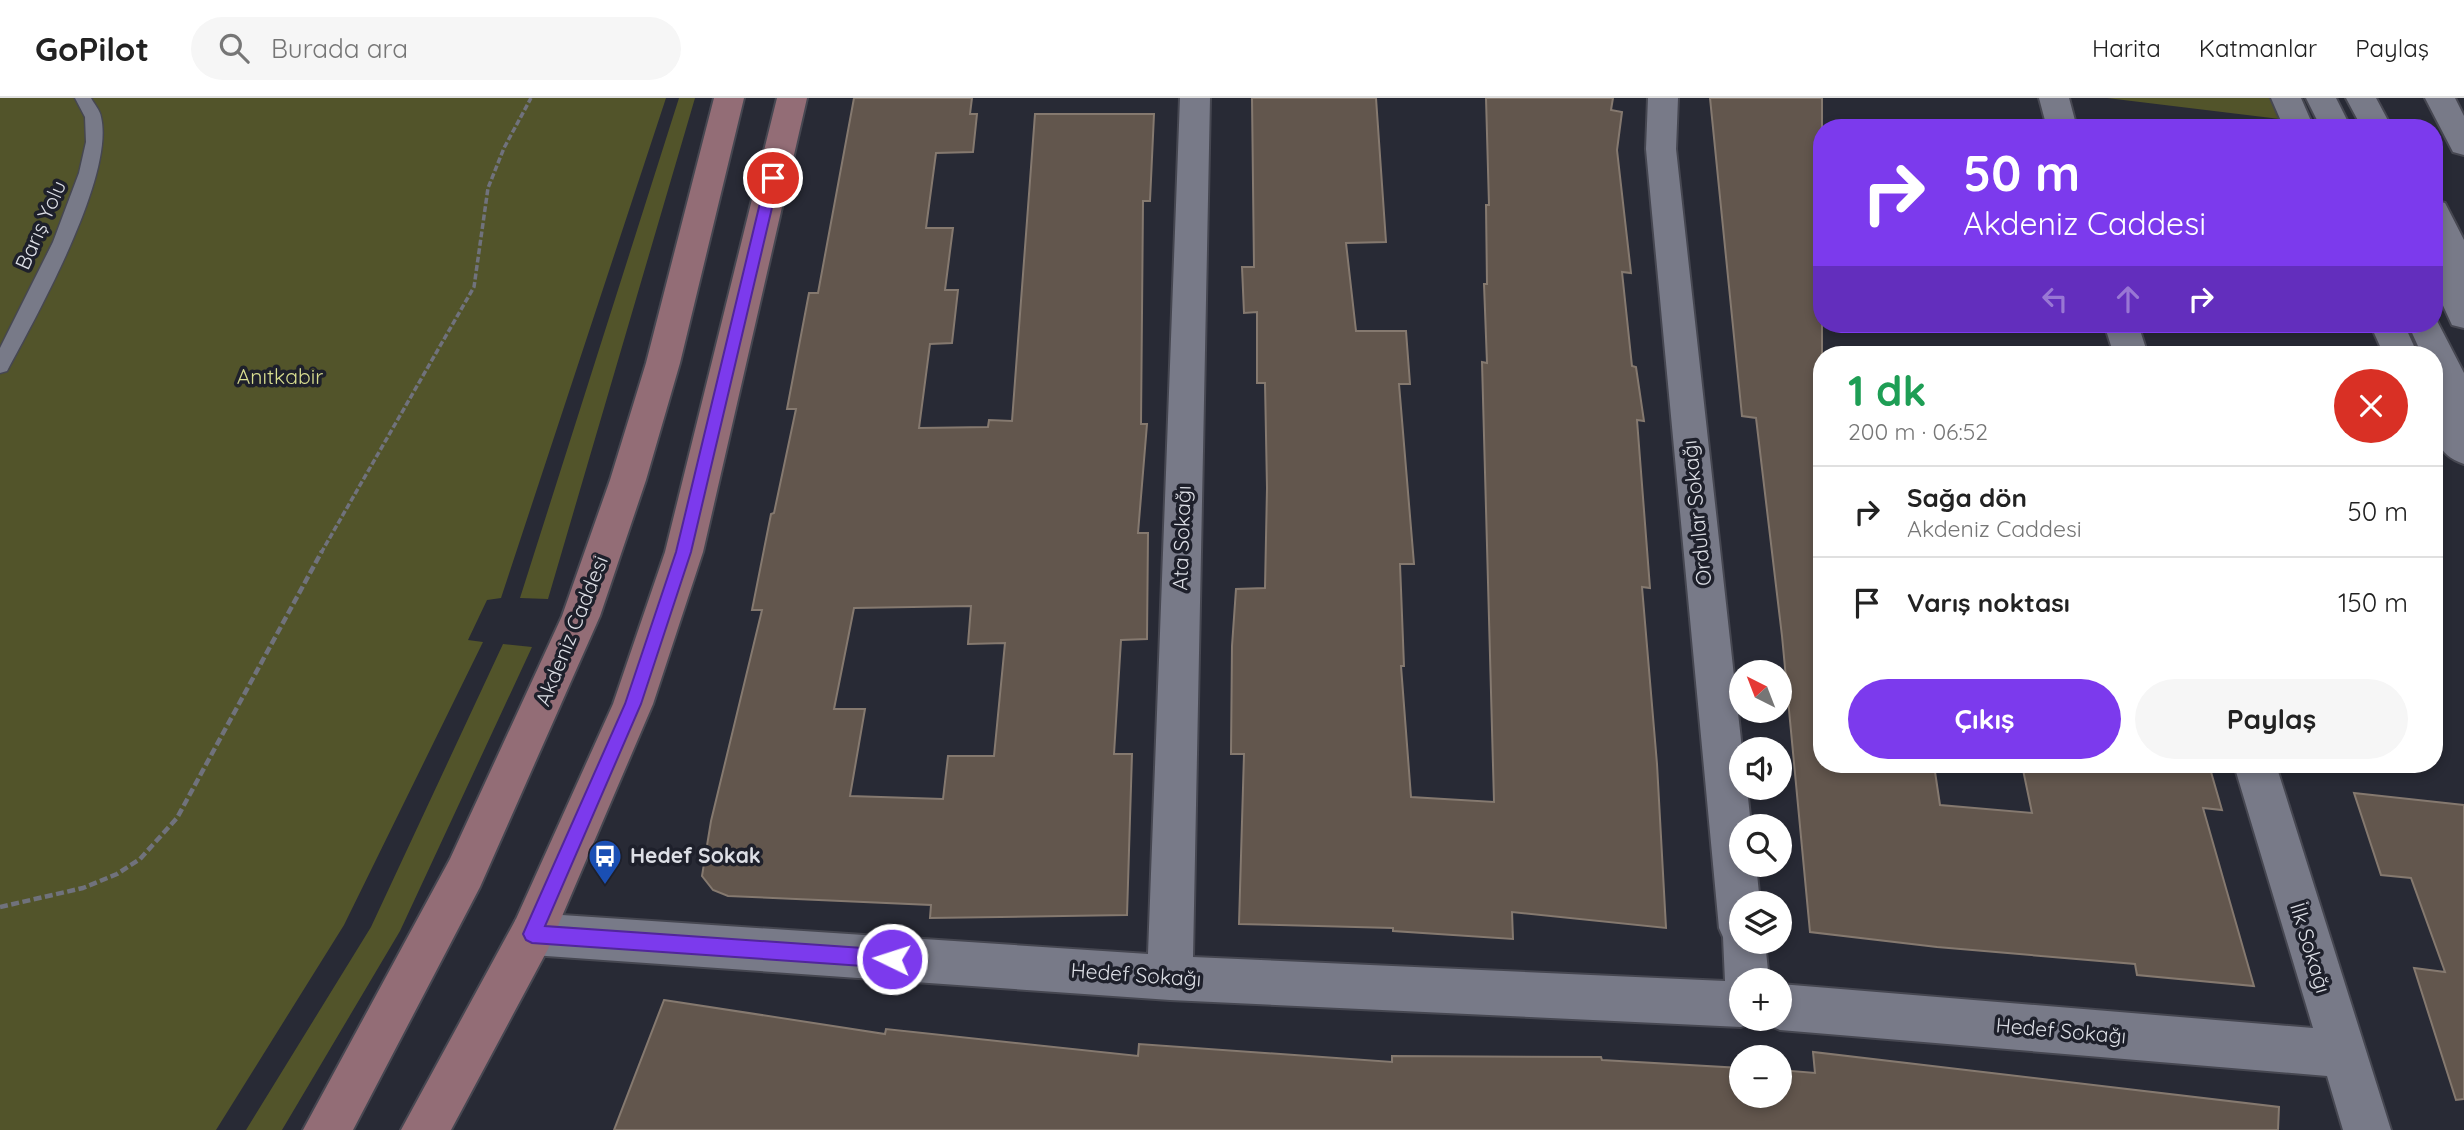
<!DOCTYPE html>
<html lang="tr">
<head>
<meta charset="utf-8">
<style>
	body { margin:0; font-family:Quicksand,sans-serif; background:#f6f6f6; color:#222; height:100vh; display:flex; flex-direction:column; font-size:26px; white-space:nowrap }
	* { box-sizing:border-box; margin:0 }
	p { font-size:23px; color:#767676 }
	.icon { flex:none; width:38px; height:38px; fill:none; stroke:currentColor; stroke-width:2; stroke-linecap:round; stroke-linejoin:round }
	.map { position:relative; flex:1; overflow:hidden }
	.drawer { position:absolute; left:1813px; top:248px; width:630px; height:427px; display:flex; flex-direction:column; background:#fff; border-radius:28px; box-shadow:0 4px 10px #0003 }
	.drawer>* { flex:none }
	.guide { position:absolute; left:1813px; top:21px; width:630px; height:214px; border-radius:28px; box-shadow:0 4px 10px #0003; background:#7c3aed; color:#fff; overflow:hidden }
	.needle { width:46px; rotate:318deg }
	.buttons { position:absolute; left:1729px; top:562px; display:grid; gap:14px }
	.buttons a { display:grid; place-items:center; width:63px; height:63px; border-radius:50%; background:#fff; box-shadow:0 4px 10px #0003; font-size:35px }
	.pin { position:absolute; display:grid; place-items:center; width:60px; height:60px; color:#fff; margin:-30px; border:4px solid #fff; border-radius:50%; box-shadow:0 2px 7px #0007 }
	.me { position:absolute; width:77px; margin:-38px; rotate:274deg; stroke-linejoin:round; filter:drop-shadow(0 0 5px #0008) }
	.turn { display:flex; align-items:center; gap:24px; height:147px; padding:0 35px; font-size:32px }
	.turn .icon { width:91px; height:91px; stroke-width:2.5 }
	.turn b { display:block; font-size:49px; line-height:60px }
	.lanes { display:flex; align-items:center; height:66px; padding:0 35px; background:#0003; justify-content:center; gap:35px; direction:ltr }
	.lanes .off { opacity:.35 }
	.round { display:grid; place-items:center; flex:none; width:74px; height:74px; border-radius:37px; background:#f6f6f6 }
	.head { display:flex; align-items:center; justify-content:space-between; height:119px; padding:0 35px }
	h1 { font-size:42px; font-weight:700; line-height:52px; color:#1e9e55 }
	.primary-button { display:flex; gap:14px; margin-top:auto; padding:14px 35px }
	.primary-button a { flex:1; height:80px; border-radius:42px; background:#7c3aed; color:#fff; font-size:28px; font-weight:700; line-height:80px; text-align:center }
	.primary-button a+a { background:#f6f6f6; color:#222 }
	ul { padding:0; list-style:none }
	li { display:flex; align-items:center; gap:21px; height:91px; padding:0 35px; border-top:2px solid #e0e0e0 }
	li div { flex:1 }
	li b { display:block; font-size:26px }
	li em { font-style:normal }
	header { display:flex; align-items:center; gap:42px; box-sizing:border-box; height:98px; padding:0 35px; background:#fff; border-bottom:2px solid #e0e0e0 }
	header strong { font-size:33px }
	nav { display:flex; gap:38px; margin-inline-start:auto; font-size:24px }
	.search { width:490px; height:63px; background:#f6f6f6; display:flex; align-items:center; gap:18px; box-sizing:border-box; padding:0 24px; border-radius:38px; color:#767676; font-size:26px }
	.map>svg:first-child { display:block }
</style>
</head>
<body>
<header>
<strong>GoPilot</strong>
<div class="search"><svg class="icon" aria-label="search" viewBox="0 0 24 24"><circle cx="10" cy="10" r="6"/><path d="M15 15l6 6"/></svg>Burada ara</div>
<nav><a>Harita</a><a>Katmanlar</a><a>Paylaş</a></nav>
</header>
<div class="map">
<svg width="2464" height="1032" viewBox="0 0 2464 1032">
	<rect width="100%" height="100%" fill="#282a35"/>
	<path fill="#52542a" d="M0,0H666L501,500L487,502L468,542L483,544L344,827L216,1032H0Z
		M679,0H695L548,501L520,500Z
		M2107,0H2286L2296,23Z
		M503,546L532,549L400,833L282,1032H246L371,829Z"/>
	<path fill="#62564d" stroke="#85796f" stroke-width="2" fill-rule="evenodd" d="M854,0H972L970,16H977L973,54L936,55L926,130H953L945,192H958L952,245L930,246L919,330L988,329L989,322L1012,323L1035,16H1154L1150,103H1143L1141,326H1147L1138,435H1148L1147,541L1121,542L1114,656H1132L1127,817L930,820L931,807L728,798L713,792L702,778L711,723L762,512H752L771,416L774,415L796,311H787L809,195H818ZM971,508L968,546L1005,545L994,658H948L943,701L850,698L865,611H834L854,510Z
		M1252,0H1376L1386,144L1346,145L1356,233H1406L1410,286H1399L1414,466H1400L1404,568H1401L1411,699L1494,704L1482,264L1487,265L1484,186H1487L1486,107H1489L1486,0H1613L1611,12L1622,14L1617,52L1631,175L1622,174L1632,268L1636,269L1644,323L1637,322L1650,490L1642,489L1657,666L1666,830L1512,814L1513,841L1393,833V830L1239,826L1244,656H1231L1232,548L1236,491L1265,490L1267,390L1265,285H1257V214L1244,215L1242,169H1254Z
		M1710,0H1822V667H1934L1940,707L2032,715L2022,667H2209L2222,712L2203,710L2254,888L2137,877L2135,866L1937,849L1810,834L1782,538L1756,320L1742,318Z
		M2354,695L2464,707V1001L2456,1002L2414,870L2445,874L2411,780L2381,777Z
		M664,902L885,936L886,931L1138,958L1139,946L1392,964V958L1601,959L1602,962L1741,970V998H1780V972L1815,975L1813,954L2279,1009L2278,1032H614Z"/>
	<g fill="none" stroke-linecap="round" stroke-linejoin="round">
		<defs>
			<path id="service" d="M75,0H91C94,6 100,12 101,19C115,78 36,219 7,273L0,275V250L53,144L79,75L86,44L85,19Z"/>
			<path id="minor" d="M1180,0H1210L1193,859L1725,883L1723,839L1719,830L1646,51L1648,0H1678L1676,51L1742,651L1741,690H1747L1751,728H1741V766H1756L1760,805H1741V844H1765L1769,882H1741V920L1757,922L1741,929L1170,902L532,857L516,851L510,836L516,821L532,815L1148,856Z
				M2039,0H2069L2077,30H2047Z
				M2425,0H2455L2464,18V57L2453,54Z
				M2104,226H2138L2148,257H2114Z
				M2234,667H2276L2391,1032H2343L2327,978L1780,932L1764,925L1762,920H1780V886L2313,930Z"/>
			<path id="tertiary" d="M2271,0H2301L2314,30H2284Z
				M2306,0H2336L2351,30H2321Z
				M2346,0H2376L2392,30H2362Z
				M2434,102L2445,105L2464,142V230L2452,227L2434,188Z
				M2434,217L2464,275V366C2431,355 2434,330 2434,301L2442,303L2434,286V257H2422L2408,226H2434Z
				M2370,226H2404L2418,257H2384Z"/>
			<path id="secondary" d="M714,0H744L680,265L646,382L600,518L480,789L353,1032H303L450,761L562,518L610,382L646,265Z
				M777,0H807L703,454L653,606L548,851L451,1032H401L516,821L613,606L665,454Z"/>
		</defs>
		<use href="#service" stroke="#464751" stroke-width="3"/>
		<use href="#minor" stroke="#464751" stroke-width="4"/>
		<use href="#tertiary" stroke="#464751" stroke-width="4"/>
		<use href="#secondary" stroke="#464751" stroke-width="4"/>
		<path stroke="#70727c" stroke-width="3.5" stroke-dasharray="6 2.5" stroke-linecap="butt" d="M321,455L474,189L488,90L504,50L531,0"/>
		<path stroke="#70727c" stroke-width="4.5" stroke-dasharray="8 3.5" stroke-linecap="butt" d="M0,809L83,790L117,776L140,761L177,720L322,453"/>
		<use href="#service" fill="#787a88" fill-rule="evenodd"/>
		<use href="#minor" fill="#787a88" fill-rule="evenodd"/>
		<use href="#tertiary" fill="#787a88" fill-rule="evenodd"/>
		<use href="#secondary" fill="#936d76" fill-rule="evenodd"/>
	</g>
	<path fill="#7c3aed" stroke="#51269a" stroke-width="2" d="M773,76L779,80L691,454L641,606L545,828L892,852L899,855L902,861L899,867L892,870L532,845L526,842L523,836L625,606L676,454L766,80Z"/>
	<defs>
		<symbol id="bus-pin" viewBox="-11 -11 22 30"><path d="M0 17L-7.5 6A9.5 9.5 0 1 1 7.5 6Z" fill="#1a4fb4" stroke="#1e202b"/><path d="M-5-6H5V4H4V6H2V4H-2V6H-4V4H-5ZM-3.5-4V0h7V-4ZM-3.5 1.2v1.5H-2V1.2ZM2 1.2v1.5H3.5V1.2Z" fill="#fff"/></symbol>
	</defs>
	<g fill-rule="evenodd">
		<use href="#bus-pin" x="586" y="739" width="38" height="52"/>
	</g>
	<g text-anchor="middle" stroke-width="7" stroke-linejoin="round" paint-order="stroke">
		<g font-size="21" fill="#dddfe6" stroke="#1e202b">
			<text transform="translate(41 127) rotate(-66)" y="7">Barış Yolu</text>
			<text transform="translate(1697 415) rotate(-96)" y="7">Ordular Sokağı</text>
			<text transform="translate(1182 440) rotate(-88)" y="7">Ata Sokağı</text>
			<text transform="translate(572 533) rotate(-68)" y="7">Akdeniz Caddesi</text>
			<text transform="translate(2310 850) rotate(73)" y="7">İlk Sokağı</text>
			<text transform="translate(1136 877) rotate(4)" y="7">Hedef Sokağı</text>
			<text transform="translate(2061 933) rotate(5)" y="7">Hedef Sokağı</text>
		</g>
		<g font-size="21" fill="#d9de90" stroke="#1e202b">
			<text x="280" y="286">Anıtkabir</text>
		</g>
		<g font-size="21" font-weight="bold" fill="#dddfe6" stroke="#1e202b" text-anchor="start">
			<text x="630" y="765">Hedef Sokak</text>
		</g>
	</g>
</svg>
<div class="buttons">
<a><svg class="needle" viewBox="-14 -14 28 28"><path d="M0-13l5 13h-10z" fill="#e53935"/><path d="M0 13l5-13h-10z" fill="#767676"/></svg></a>
<a><svg class="icon" aria-label="sound" viewBox="0 0 24 24"><path d="M4 9h4l5-4v14l-5-4H4zM17 9q2 3 0 6"/></svg></a>
<a><svg class="icon" aria-label="search" viewBox="0 0 24 24"><circle cx="10" cy="10" r="6"/><path d="M15 15l6 6"/></svg></a>
<a><svg class="icon" aria-label="layers" viewBox="0 0 24 24"><path d="M12 4l9 5-9 5-9-5zM3 14l9 5 9-5"/></svg></a>
<a>+</a>
<a>−</a>
</div>
<div class="pin" style="left:773px;top:80px;background:#d93025"><svg class="icon" aria-label="arrive" viewBox="0 0 24 24"><path d="M6 21V4h12l-3 4 3 4H6"/></svg></div>
<svg class="me" style="left:892px;top:861px" viewBox="-20 -20 40 40"><circle r="17" fill="#7c3aed" stroke="#fff" stroke-width="3"/><path d="M0-11L8 9 0 5-8 9z" fill="#fff"/></svg>
<div class="guide">
<div class="turn"><svg class="icon" aria-label="right" viewBox="0 0 24 24"><path d="M7 20v-9h11M14 6l5 5-5 5"/></svg><div><b>50 m</b>Akdeniz Caddesi</div></div>
<div class="lanes"><svg class="icon off" aria-label="left" viewBox="0 0 24 24"><path d="M17 20v-9H6M10 6l-5 5 5 5"/></svg><svg class="icon off" aria-label="ahead" viewBox="0 0 24 24"><path d="M12 20V5M6 11l6-6 6 6"/></svg><svg class="icon" aria-label="right" viewBox="0 0 24 24"><path d="M7 20v-9h11M14 6l5 5-5 5"/></svg></div>
</div>
<section class="drawer">
<div class="head"><div><h1>1 dk</h1><p>200 m · 06:52</p></div><a class="round" style="background:#d93025;color:#fff"><svg class="icon" aria-label="close" viewBox="0 0 24 24"><path d="M6 6l12 12M18 6L6 18"/></svg></a></div>
<ul>
<li><svg class="icon" aria-label="right" viewBox="0 0 24 24"><path d="M7 20v-9h11M14 6l5 5-5 5"/></svg><div><b>Sağa dön</b><p>Akdeniz Caddesi</p></div><em>50 m</em></li>
<li><svg class="icon" aria-label="arrive" viewBox="0 0 24 24"><path d="M6 21V4h12l-3 4 3 4H6"/></svg><div><b>Varış noktası</b></div><em>150 m</em></li>
</ul>
<div class="primary-button"><a>Çıkış</a><a>Paylaş</a></div>
</section>
</div>
</body>
</html>
